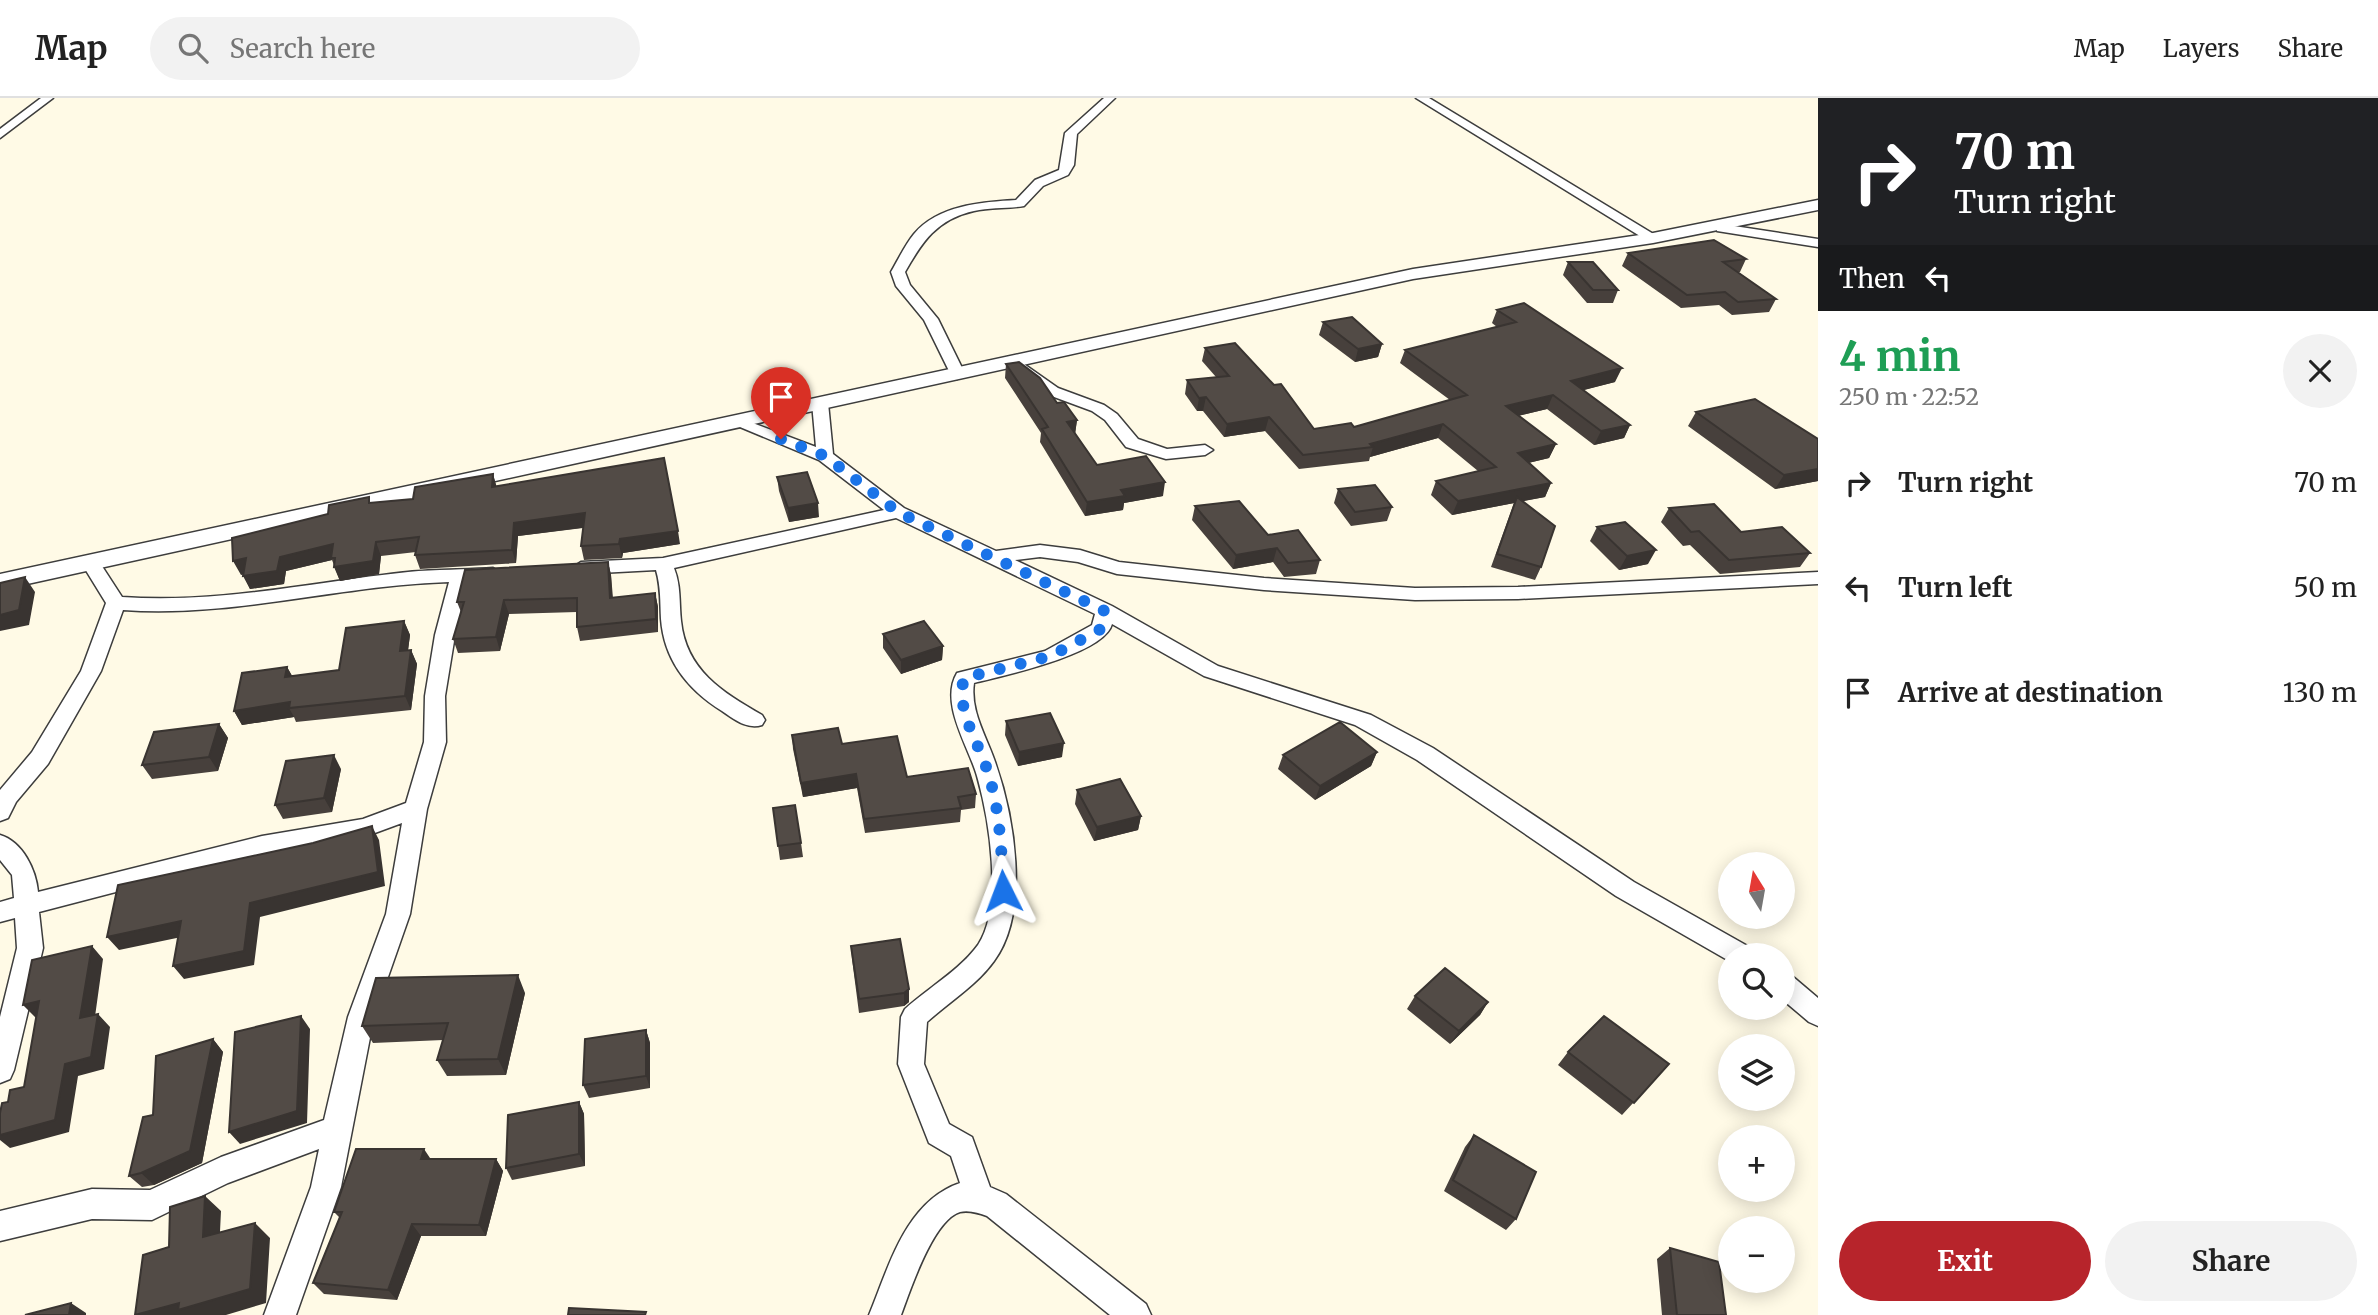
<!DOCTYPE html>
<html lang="en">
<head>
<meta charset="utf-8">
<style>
	body { margin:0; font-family:Merriweather,serif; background:#f2f2f2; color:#222; height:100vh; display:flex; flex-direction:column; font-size:26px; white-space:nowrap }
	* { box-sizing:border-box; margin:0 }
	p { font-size:23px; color:#767676 }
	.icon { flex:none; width:38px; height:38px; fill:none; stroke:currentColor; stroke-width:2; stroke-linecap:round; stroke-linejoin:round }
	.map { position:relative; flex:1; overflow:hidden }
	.panel { display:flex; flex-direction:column; background:#fff; width:560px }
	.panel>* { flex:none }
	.guide { background:#202124; color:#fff; overflow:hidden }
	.needle { width:46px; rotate:349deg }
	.controls { position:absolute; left:1718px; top:754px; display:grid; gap:14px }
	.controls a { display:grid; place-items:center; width:77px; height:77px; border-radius:50%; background:#fff; box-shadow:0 4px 18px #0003; font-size:35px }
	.pin { position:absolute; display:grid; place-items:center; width:60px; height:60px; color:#fff; margin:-72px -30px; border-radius:50% 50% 50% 0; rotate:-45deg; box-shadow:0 0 7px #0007 }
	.pin .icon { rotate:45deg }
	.me { position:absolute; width:77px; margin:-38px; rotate:357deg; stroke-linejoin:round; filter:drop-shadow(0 0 5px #0008) }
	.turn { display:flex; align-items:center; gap:24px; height:147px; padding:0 21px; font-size:32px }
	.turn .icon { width:91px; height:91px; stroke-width:2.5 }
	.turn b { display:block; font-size:49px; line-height:60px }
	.then { display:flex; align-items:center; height:66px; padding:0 21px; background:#0003; gap:14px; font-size:26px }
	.round { display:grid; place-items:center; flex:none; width:74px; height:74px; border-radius:37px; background:#f2f2f2 }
	.headline { display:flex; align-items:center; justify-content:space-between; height:119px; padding:0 21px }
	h1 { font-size:42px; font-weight:700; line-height:52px; color:#1e9e55 }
	.primary-button { display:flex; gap:14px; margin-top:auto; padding:14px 21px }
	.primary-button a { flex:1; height:80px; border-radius:42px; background:#b7242b; color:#fff; font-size:28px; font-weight:700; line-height:80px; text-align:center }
	.primary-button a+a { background:#f2f2f2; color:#222 }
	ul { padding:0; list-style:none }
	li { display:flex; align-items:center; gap:21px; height:105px; padding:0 21px }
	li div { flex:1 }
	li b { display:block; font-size:26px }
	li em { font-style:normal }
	header { display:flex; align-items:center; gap:42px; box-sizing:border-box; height:98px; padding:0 35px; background:#fff; border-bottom:2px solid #e0e0e0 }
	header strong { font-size:33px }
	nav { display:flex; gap:38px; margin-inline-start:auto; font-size:24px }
	.search { width:490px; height:63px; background:#f2f2f2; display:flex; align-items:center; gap:18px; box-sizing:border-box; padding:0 24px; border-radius:38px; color:#767676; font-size:26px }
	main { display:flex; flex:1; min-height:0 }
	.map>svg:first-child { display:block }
</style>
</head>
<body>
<header>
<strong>Map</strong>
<div class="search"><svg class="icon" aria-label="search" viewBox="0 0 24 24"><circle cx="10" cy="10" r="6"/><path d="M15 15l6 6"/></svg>Search here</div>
<nav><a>Map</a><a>Layers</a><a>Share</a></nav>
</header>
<main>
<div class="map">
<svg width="1818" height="1217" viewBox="0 0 1818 1217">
	<rect width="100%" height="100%" fill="#fffae6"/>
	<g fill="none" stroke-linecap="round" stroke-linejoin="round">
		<defs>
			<path id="minor" d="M41,0H53L0,40V31Z
				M1104,0H1115L1077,36L1074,67L1068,77L1043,88L1024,108C1008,111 990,109 974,113C937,121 922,144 905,174L910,187L938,221L965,276L957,281L952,279L924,222L896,188L891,174C898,162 905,147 914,136C938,107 982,104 1016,102L1035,82L1059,72L1065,35Z
				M1416,0H1429L1660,140L1648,143Z
				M1732,120L1738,124L1734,128L1818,141V149L1717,133V127Z
				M1021,264L1058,290L1104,307L1117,316L1138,341L1167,351L1205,347L1213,352L1205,357L1166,361L1126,349L1105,322L1092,313L1046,296L1016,272V266Z
				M820,300L828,305L833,356L904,410L996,453L1040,447L1080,452L1119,464L1264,480L1415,490L1518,489L1818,474V486L1518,501L1415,502L1264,492L1117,476L1078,464L1040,459L1015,462L1112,508L1218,568L1371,617L1433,650L1634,784L1751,850L1754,858H1731V864L1616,798L1417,662L1355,627L1204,578L1112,526C1105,556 1002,578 974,585C970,612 985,636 994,661C1014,716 1031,813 994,863C977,887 949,904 927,924L924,966L949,1026L972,1039L990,1089L1006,1096L1146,1206L1151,1217H1110L987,1118C979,1115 969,1112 960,1114C933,1122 910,1193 901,1217H869C889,1169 905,1104 960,1085L951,1058L929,1045L898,966L901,919L905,911C928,890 960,872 978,847C1004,808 989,720 977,678C969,649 939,605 957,575L1045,553L1092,527L1095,516L896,420L674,470C681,487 679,505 681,523C686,572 722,594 762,617L765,622L762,627C747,632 734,621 722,613C688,592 664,562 661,521C660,504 661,489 656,472L581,476L572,470L581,464L663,460L884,412L819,362L728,324L736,319L742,321L816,349L812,305Z
				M91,460L98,462L122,499C219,506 312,484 408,474C436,471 465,472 493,470L502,476L493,482L468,483L455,537L445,598L446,644L427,711L410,816L374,919L341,1089L296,1217H264L311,1089L319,1051L228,1085L152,1122L92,1121L0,1143V1113L92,1091L150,1092L221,1059L324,1022L348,919L386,816L402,725L364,739L262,756L39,814L43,850L14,972L10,981L0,985V919L17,850L15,820L0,824V804L14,800L12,777L0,762V737C23,744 36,772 38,794L262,738L363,721L406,705L424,644L425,598L435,537L449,484C340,487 234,520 123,512L101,573L48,666L16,704L8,720L0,723V692L32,654L81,573L106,505L82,466Z
				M1783,875L1792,878L1818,900V928L1809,924L1783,902Z"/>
			<path id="tertiary" d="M1818,102V112L1653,145L1413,181L0,492V476L1413,171L1653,135Z"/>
		</defs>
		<use href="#minor" stroke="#3d3d3d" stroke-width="3"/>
		<use href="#tertiary" stroke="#3d3d3d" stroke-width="3"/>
		<use href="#minor" fill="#fff" fill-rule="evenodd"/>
		<use href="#tertiary" fill="#fff" fill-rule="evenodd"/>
	</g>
	<path fill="#47403c" d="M1628,155L1746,161L1740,174H1738L1776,201L1769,214L1732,217L1719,207L1681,210L1622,168Z
		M1568,164L1618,192L1613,205H1587L1563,177Z
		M1497,212L1615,284L1583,292L1630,327L1624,340L1594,347L1547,311L1518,318L1556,346L1549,360L1528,365L1551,385L1545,399L1522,403L1541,469L1535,482L1491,469L1514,405L1452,417L1431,397L1436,383L1478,373L1438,340L1370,359L1369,363L1299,371L1265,333L1224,339L1203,313H1197L1185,296L1187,282L1216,279L1202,263L1205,250L1314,331L1354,329L1450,302L1400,265L1405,252L1497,229L1492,225Z
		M1323,224L1382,246L1378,259L1355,264L1319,237Z
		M1006,266L1057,305L1077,322L1075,336L1097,367L1163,398L1124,405L1123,412L1085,418L1040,344L1041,335L1005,280Z
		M1696,314L1818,341V383L1775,391L1688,328Z
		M493,376L496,388L680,446L623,455L622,460L584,462L581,448L583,430L518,438L516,465L420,471L415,457L416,454L381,458L379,476L340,483L332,462L286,473L284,486L250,491L243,476L241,477L328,416L371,405L413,401Z
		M777,379L819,419L789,424L779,393Z
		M1338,391L1392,409L1387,423L1351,428L1334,405Z
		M1195,408L1268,437L1320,462L1316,476L1284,479L1273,464L1233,471L1192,422Z
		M1669,410L1741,434L1810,455L1800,469L1720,476L1690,447L1683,448L1661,424Z
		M1597,429L1648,466L1619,472L1590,443Z
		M608,464L611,477L613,500L655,495L658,509V534L580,543L577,529V514L509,516L500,553L458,555L453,541L461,514L457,504Z
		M404,523L410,537L408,552H411L417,566L411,612L296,624L294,619L242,627L234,613L287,569L292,578L339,572Z
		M883,536L943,548L942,562L901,576L883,550Z
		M1006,623L1062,659L1018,668L1005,637Z
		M219,626L228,640L218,673L152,681L142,667Z
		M792,637L842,646L907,679L976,696L975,710L961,712L960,724L865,735L857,690L803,699L793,651Z
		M1377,654L1371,668L1315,702L1278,671L1283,657Z
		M341,671L332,714L283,721L275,707Z
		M1077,692L1141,718L1138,732L1094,743L1075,706Z
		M773,710L801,745L803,759L780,762Z
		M900,841L909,904L904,908L859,915L852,861L851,848Z
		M525,895L506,977L447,978L437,962L443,942L373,945L362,928Z
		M1415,898L1488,904L1480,917L1450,946L1407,911Z
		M646,932L650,945V990L589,1000L583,987Z
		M213,941L223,954L202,1065L154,1087L142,1089L129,1078L153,1017Z
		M1568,954L1669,966L1622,1017L1558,967Z
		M579,1004L584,1016L585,1068L512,1082L506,1070Z
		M1474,1037L1516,1121L1506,1132L1444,1093L1465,1049Z
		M430,1061H496L503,1073L486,1138H421L397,1202L324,1196L313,1185L340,1120L334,1114Z
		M1670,1150L1726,1217H1662L1657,1161Z"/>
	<path fill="#393431" d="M1382,246L1378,259L1355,264L1358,251Z
		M1622,270L1615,284L1565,297L1571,283Z
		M1553,297L1547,311L1500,322L1506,308Z
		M1206,299L1203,313H1197L1199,300Z
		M1269,319L1265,333L1224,339L1227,326Z
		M1077,322L1075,336L1067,324Z
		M1443,326L1438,340L1370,359L1373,349L1370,346Z
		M1630,327L1624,340L1594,347L1601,333Z
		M1556,346L1549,360L1512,369L1518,355Z
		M1818,371V383L1775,391L1784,377Z
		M493,376L497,390L492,389Z
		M1165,384L1163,398L1124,405L1123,412L1085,418L1087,404L1121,392Z
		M1551,385L1545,399L1452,417L1458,403Z
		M818,405L819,419L789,424L788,410Z
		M585,415L588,429L518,438L516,465L512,452L514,425Z
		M678,433L680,446L623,455L622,460L619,446L620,441Z
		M376,444L381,458L379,476L340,483L334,469Z
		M333,446L335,460H331L332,462L286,473L284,486L250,491L243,478L280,459Z
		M1277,450L1273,464L1233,471L1236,457Z
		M1656,452L1648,466L1619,472L1627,458Z
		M246,460L253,474L241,477L233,463Z
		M608,464L611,477L613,514L610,500Z
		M25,479L35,494L29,527L0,533V517Z
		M655,495L658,509V534L656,521Z
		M504,502L509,516L500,553L496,539Z
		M404,523L410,537L406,568L400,553Z
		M943,548L942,562L901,576V562Z
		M411,552L417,566L411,612L405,598Z
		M287,569L295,583L285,579Z
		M290,604L289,610L294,619L242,627L234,613Z
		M219,626L228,640L218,673L209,659Z
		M1064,645L1062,659L1018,668L1019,654Z
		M1377,654L1371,668L1315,702L1320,688Z
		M334,657L341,671L332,714L324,700Z
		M856,676L857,690L803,699L801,685Z
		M1141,718L1138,732L1094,743L1097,729Z
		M372,728L379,742L385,788L260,819L254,867L184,881L173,868L250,805Z
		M181,823L191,837L119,852L107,839Z
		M92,848L103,861L93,933L80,920Z
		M518,877L525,895L506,977L498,961Z
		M909,891V904L904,908V895Z
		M39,903L36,920L23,907Z
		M1488,904L1480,917L1450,946L1459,933Z
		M98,916L110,929L104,971L78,978L69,1034L10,1050L0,1042V1037L65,966Z
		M301,918L310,931L307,1025L240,1046L229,1034Z
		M646,932L650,945V990L646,978Z
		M213,941L223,954L202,1065L154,1087L141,1075Z
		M579,1004L584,1016L585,1068L579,1056Z
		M424,1051L432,1063L421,1061Z
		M496,1061L503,1073L486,1138L479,1127Z
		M205,1098L221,1113L219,1154L203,1139Z
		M255,1125L270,1140L266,1205L226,1217H138Z
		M412,1126L421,1138L397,1202L388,1192Z
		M71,1205L86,1215V1217H69Z"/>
	<path fill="#524b46" stroke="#393431" stroke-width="2" d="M1714,142L1746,161L1723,164L1776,201L1738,204L1725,194L1687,197L1628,155Z
		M1568,164H1593L1618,192H1593Z
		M1524,205L1622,270L1571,283L1630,327L1601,333L1553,297L1506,308L1556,346L1518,355L1551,385L1458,403L1436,383L1496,369L1443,326L1370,346L1373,349L1303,357L1269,319L1227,326L1206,299L1199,300L1187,282L1229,278L1205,250L1235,245L1274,287L1281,286L1314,331L1351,325L1354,329L1467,297L1405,252L1516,224L1497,212Z
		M1352,219L1382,246L1358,251L1323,224Z
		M1019,264L1040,280L1057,305L1064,304L1077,322L1067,324L1097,367L1146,358L1165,384L1121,392L1125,398L1087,404L1042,331L1048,329L1006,266Z
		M1755,301L1818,341V371L1784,377L1696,314Z
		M664,360L678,433L620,441L619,446L581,448L585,415L514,425L512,452L415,457L419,439L376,444L373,463L334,469L335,460H331L333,446L280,459L277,473L243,478L246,460L233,463L232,440L328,416L329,407L369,399V405L413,401L415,389L493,376L492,389Z
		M807,374L818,405L788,410L777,379Z
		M1375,387L1392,409L1355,414L1338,391Z
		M1517,399L1555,428L1541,469L1497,456Z
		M1239,403L1268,437L1298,432L1320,462L1288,465L1277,450L1236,457L1195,408Z
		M1714,406L1741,434L1782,429L1810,455L1729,462L1699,433L1691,434L1669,410Z
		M1625,424L1656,452L1627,458L1597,429Z
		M608,464L610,500L655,495L656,521L577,529V500L504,502L496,539L453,541L464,504H457L465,472Z
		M25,479L19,512L0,517V485Z
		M404,523L400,553L411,552L405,598L289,610L290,604L234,613L242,575L287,569L285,579L339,572L346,530Z
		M924,523L943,548L901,562L883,536Z
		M1050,615L1064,645L1019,654L1006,623Z
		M1340,624L1377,654L1320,688L1283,657Z
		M219,626L209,659L142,667L154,634Z
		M838,630L842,646L897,638L907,679L968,670L976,696L958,699L961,710L864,721L856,676L801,685L792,637Z
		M334,657L324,700L275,707L286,663Z
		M1120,681L1141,718L1097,729L1077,692Z
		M795,707L801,745L778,748L773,710Z
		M372,728L378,774L250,805L244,853L173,868L181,823L107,839L118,787L313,745Z
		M900,841L909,891L904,895L859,901L851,848Z
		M92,848L80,920L98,916L91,959L65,966L55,1022L0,1037V1015L2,1005L8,1004L10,992L24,989L39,903L23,907L32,862Z
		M1445,870L1488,904L1459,933L1415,898Z
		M518,877L498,961L437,962L448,925L362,928L376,880Z
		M301,918L297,1013L229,1034L235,934Z
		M1604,918L1669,966L1634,1005L1568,954Z
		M646,932V978L583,987L585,941Z
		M213,941L190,1053L141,1075L129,1078L143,1019L153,1017L156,958Z
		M579,1004V1056L506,1070L508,1017Z
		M1474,1037L1536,1074L1516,1121L1453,1082Z
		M356,1051H424L421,1061H496L479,1127L412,1126L388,1192L313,1185L342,1114H334Z
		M205,1098L203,1139L255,1125L250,1191L178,1212L179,1205L135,1217L143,1157L169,1149L170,1109Z
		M1670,1150L1719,1164L1726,1217H1677Z
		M71,1205L69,1217H25Z
		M569,1210L646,1214L645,1217H568Z"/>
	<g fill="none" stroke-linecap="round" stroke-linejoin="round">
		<path stroke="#1a73e8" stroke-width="12" stroke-dasharray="0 21.6" d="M781,341L825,358L898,414L1105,513L1101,531L1051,558L964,580C955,614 980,645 989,678C1000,714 1002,756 1003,793"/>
	</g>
</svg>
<div class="controls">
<a><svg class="needle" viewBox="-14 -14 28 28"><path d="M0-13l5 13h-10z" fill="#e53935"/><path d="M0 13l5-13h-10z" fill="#767676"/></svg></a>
<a><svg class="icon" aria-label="search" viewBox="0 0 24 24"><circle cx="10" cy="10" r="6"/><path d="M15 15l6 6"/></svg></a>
<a><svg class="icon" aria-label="layers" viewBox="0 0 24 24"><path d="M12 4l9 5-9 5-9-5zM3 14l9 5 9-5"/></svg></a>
<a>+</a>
<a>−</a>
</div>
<div class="pin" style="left:781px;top:341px;background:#d93025"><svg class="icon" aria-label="arrive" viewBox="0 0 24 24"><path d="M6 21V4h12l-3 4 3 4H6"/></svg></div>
<svg class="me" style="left:1003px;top:793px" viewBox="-20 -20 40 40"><path d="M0-17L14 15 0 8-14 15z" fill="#1a73e8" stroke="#fff" stroke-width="4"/></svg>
</div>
<section class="panel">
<div class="guide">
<div class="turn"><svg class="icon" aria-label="right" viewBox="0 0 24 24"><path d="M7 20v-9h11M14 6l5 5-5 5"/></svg><div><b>70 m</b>Turn right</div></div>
<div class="then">Then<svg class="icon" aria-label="left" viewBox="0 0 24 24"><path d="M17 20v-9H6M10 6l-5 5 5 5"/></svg></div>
</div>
<div class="headline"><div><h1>4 min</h1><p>250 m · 22:52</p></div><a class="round"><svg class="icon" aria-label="close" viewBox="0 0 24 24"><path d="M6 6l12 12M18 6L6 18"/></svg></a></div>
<ul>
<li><svg class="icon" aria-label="right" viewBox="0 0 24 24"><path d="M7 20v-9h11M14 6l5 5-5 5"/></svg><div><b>Turn right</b></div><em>70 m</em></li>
<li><svg class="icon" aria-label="left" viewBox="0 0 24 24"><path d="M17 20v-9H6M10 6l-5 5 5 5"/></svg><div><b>Turn left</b></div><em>50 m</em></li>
<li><svg class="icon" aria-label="arrive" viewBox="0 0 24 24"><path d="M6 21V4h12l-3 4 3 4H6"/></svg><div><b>Arrive at destination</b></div><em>130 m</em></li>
</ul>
<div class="primary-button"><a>Exit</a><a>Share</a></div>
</section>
</main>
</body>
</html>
